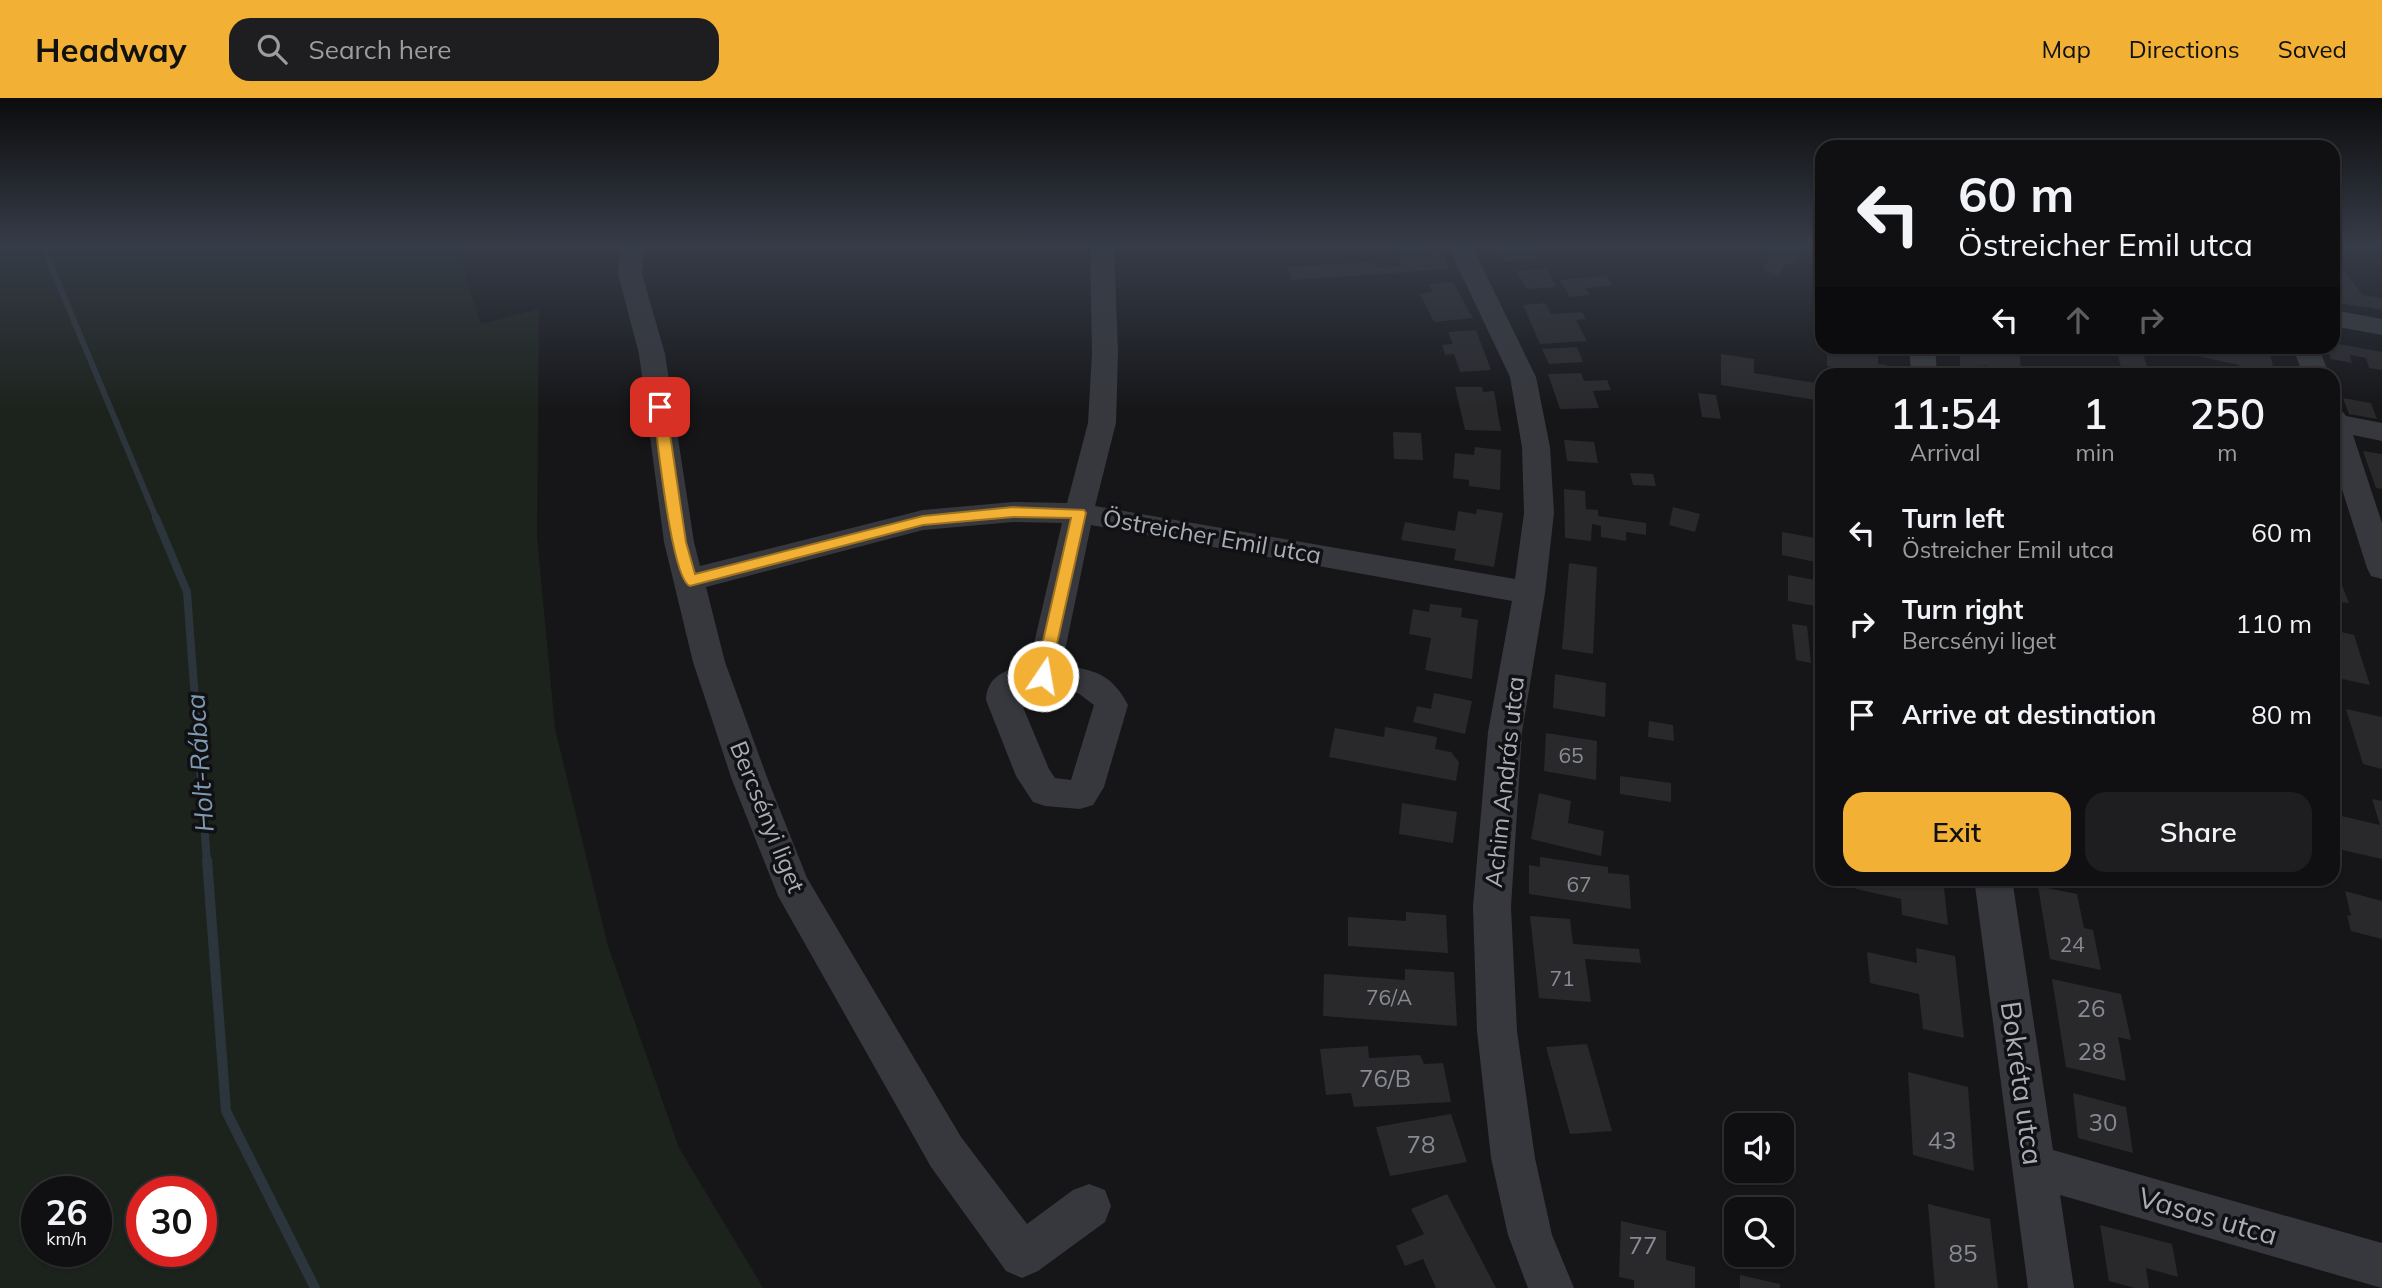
<!DOCTYPE html>
<html lang="en">
<head>
<meta charset="utf-8">
<style>
	body { margin:0; font-family:Mulish,sans-serif; background:#1e1e20; color:#f1f3f6; height:100vh; display:flex; flex-direction:column; font-size:26px; white-space:nowrap }
	* { box-sizing:border-box; margin:0 }
	p { font-size:23px; color:#9c9d9f }
	.icon { flex:none; width:38px; height:38px; fill:none; stroke:currentColor; stroke-width:2; stroke-linecap:round; stroke-linejoin:round }
	.map { position:relative; flex:1; overflow:hidden }
	.details { position:absolute; left:1815px; top:270px; width:525px; height:518px; display:flex; flex-direction:column; background:#101012; border-radius:21px; box-shadow:0 2px 5px #0004,0 0 0 2px #303032 }
	.details>* { flex:none }
	.banner { position:absolute; left:1815px; top:42px; width:525px; height:214px; border-radius:21px; box-shadow:0 2px 5px #0004,0 0 0 2px #303032; background:#101012; color:#f1f3f6; overflow:hidden }
	.tools { position:absolute; left:1724px; top:1015px; display:grid; gap:14px }
	.tools a { display:grid; place-items:center; width:70px; height:70px; border-radius:14px; background:#101012; box-shadow:0 2px 5px #0004,0 0 0 2px #303032; font-size:35px }
	.speed { position:absolute; left:21px; top:1078px; display:flex; gap:14px; font-size:35px; font-weight:700; text-align:center }
	.speed>* { display:grid; place-content:center; width:91px; height:91px; border-radius:50%; background:#101012; box-shadow:0 2px 5px #0004,0 0 0 2px #303032; line-height:1 }
	.speed small { font-size:18px; font-weight:400 }
	.speed .limit { border:10px solid #d22; background:#fff; color:#111 }
	.pin { position:absolute; display:grid; place-items:center; width:60px; height:60px; color:#fff; margin:-30px; border-radius:14px; box-shadow:0 4px 10px #0006 }
	.me { position:absolute; width:77px; margin:-38px; rotate:12deg; stroke-linejoin:round; filter:drop-shadow(0 0 5px #0008) }
	.turn { display:flex; align-items:center; gap:24px; height:147px; padding:0 28px; font-size:32px }
	.turn .icon { width:91px; height:91px; stroke-width:2.5 }
	.turn b { display:block; font-size:49px; line-height:60px }
	.lanes { display:flex; align-items:center; height:66px; padding:0 28px; background:#0003; justify-content:center; gap:35px; direction:ltr }
	.lanes .off { opacity:.35 }
	.eta { display:flex; justify-content:space-evenly; align-items:center; height:119px; text-align:center }
	.eta b { font-size:42px; font-weight:600; line-height:49px }
	.button { display:flex; gap:14px; margin-top:auto; padding:14px 28px }
	.button a { flex:1; height:80px; border-radius:21px; background:#f2b134; color:#111; font-size:28px; font-weight:600; line-height:80px; text-align:center }
	.button a+a { background:#1e1e20; color:#f1f3f6 }
	ul { padding:0; list-style:none }
	li { display:flex; align-items:center; gap:21px; height:91px; padding:0 28px }
	li div { flex:1 }
	li b { display:block; font-size:26px }
	li em { font-style:normal }
	header { display:flex; align-items:center; gap:42px; box-sizing:border-box; height:98px; padding:0 35px; background:#f2b134; color:#111 }
	header strong { font-size:33px }
	nav { display:flex; gap:38px; margin-inline-start:auto; font-size:24px }
	.search { width:490px; height:63px; background:#1e1e20; display:flex; align-items:center; gap:18px; box-sizing:border-box; padding:0 24px; border-radius:21px; color:#9c9d9f; font-size:26px }
	.map>svg:first-child { display:block }
</style>
</head>
<body>
<header>
<strong>Headway</strong>
<div class="search"><svg class="icon" aria-label="search" viewBox="0 0 24 24"><circle cx="10" cy="10" r="6"/><path d="M15 15l6 6"/></svg>Search here</div>
<nav><a>Map</a><a>Directions</a><a>Saved</a></nav>
</header>
<div class="map">
<svg width="2382" height="1190" viewBox="0 0 2382 1190">
	<rect width="100%" height="100%" fill="#161618"/>
	<path fill="#1c231d" fill-rule="evenodd" d="M0,146H455L481,226L539,211L537,439L555,631L608,848L679,1050L763,1190H0ZM37,1094H96V1153H37ZM142,1094H201V1153H142Z"/>
	<g fill="none" stroke-linecap="round" stroke-linejoin="round">
		<path stroke="#2c353c" stroke-width="6" d="M42,146L157,422"/>
		<path stroke="#2c353c" stroke-width="8" d="M156,420L187,494L207,764"/>
		<path stroke="#2c353c" stroke-width="10" d="M207,762L226,1013L315,1190"/>
	</g>
	<path fill="#29292c" d="M1518,146H1530L1539,161L1505,164L1496,148Z
		M1772,146H1794L1804,149L1794,167L1786,165L1779,177L1763,172L1770,160L1765,158Z
		M1420,149L1423,156L1443,154L1450,171L1291,182L1287,169L1374,164L1376,170L1402,168L1395,151Z
		M1547,171L1556,189L1526,191L1517,173Z
		M2333,171L2343,172L2363,197L2382,200V212L2333,204Z
		M1606,178L1612,187L1585,190L1590,197L1570,199L1560,182Z
		M1453,184L1473,220L1434,224L1420,196L1433,194L1429,186Z
		M1545,205L1551,216L1582,214L1586,221L1576,222L1587,243L1540,246L1523,207Z
		M1476,232L1491,272L1460,274L1454,256L1445,257L1442,247L1453,246L1448,234Z
		M2333,245L2382,254V272L2369,270L2366,260L2350,257L2352,265L2331,261L2326,248H2333Z
		M1827,248L1878,256V266L1886,267V276H1854V272L1827,268Z
		M1960,248L2020,257L2021,276H2000L1999,270L1983,267L1984,272L1960,268Z
		M2150,248H2250L2269,252L2275,276L2241,274L2239,267Z
		M1577,249L1583,264L1549,266L1542,251Z
		M2116,251L2143,255L2149,276H2123Z
		M1721,256L1754,261V275L1822,286V303L1721,287Z
		M1581,275L1584,283L1607,282L1611,292L1593,293L1599,310L1560,311L1548,276Z
		M1455,289H1482L1483,294L1494,293L1501,333L1465,332Z
		M1698,295L1716,297L1721,321L1702,319Z
		M2343,300L2371,305L2377,321L2349,316Z
		M1393,334L1421,335L1423,362L1394,361Z
		M1564,342L1594,344L1598,365L1567,363Z
		M1475,349L1501,352L1500,392L1469,388V382L1453,380L1455,355L1474,357Z
		M2363,353L2382,356V391L2376,390Z
		M1630,375L1653,376L1656,388L1633,387Z
		M1564,391L1585,393L1586,411L1598,412V418L1646,425V437L1626,434V443L1601,439V428L1592,426L1591,443L1565,440Z
		M1673,409L1700,416L1695,434L1669,427Z
		M1477,411L1503,415L1494,469L1454,462L1456,451L1401,442L1405,424L1455,433L1458,413L1476,416Z
		M1782,434L1815,440V464L1782,457Z
		M1569,465L1597,469L1593,556L1562,551Z
		M2333,465L2349,505L2339,504L2341,508L2333,507Z
		M1788,477L1815,482V508L1788,503Z
		M1430,506L1462,510L1461,519L1478,522L1472,581L1425,572L1431,540L1409,536L1413,511L1429,514Z
		M1792,526L1807,528L1811,565L1796,562Z
		M2333,532L2354,537L2370,587L2333,579Z
		M1555,576L1606,585L1605,619L1553,610Z
		M1434,595L1472,603L1465,636L1413,624L1417,608L1431,611Z
		M2346,611L2382,619V671L2363,666Z
		M1649,623L1673,627L1674,643L1648,639Z
		M1385,629L1437,639L1435,651L1451,654L1459,664L1456,683L1329,659L1335,630L1384,639Z
		M1546,635L1597,643L1596,682L1544,673Z
		M1620,678L1671,685V704L1620,696Z
		M1539,695L1571,703L1568,725L1604,733L1601,758L1531,741Z
		M2372,701L2382,703V761L2338,751L2333,731V716L2380,727Z
		M1402,705L1457,714L1453,745L1399,736Z
		M1540,759L1608,769V775L1629,777L1631,811L1529,796V767L1540,769Z
		M1855,780H1943L1948,827L1902,817L1901,801L1856,791Z
		M2038,788L2077,796L2084,830L2093,832L2101,872L2050,861Z
		M2345,793L2382,803V841L2351,833L2347,817L2351,818Z
		M1406,814L1446,817L1448,855L1348,848V819L1406,823Z
		M1530,818L1570,821L1573,846L1639,851L1641,865L1585,861L1591,904L1539,900Z
		M1916,850L1955,858L1964,940L1923,931L1919,896L1870,885L1867,854L1917,865Z
		M1405,871L1454,874L1457,928L1323,918L1324,876L1405,882Z
		M2052,881L2121,896L2131,942L2118,939L2126,983L2066,969Z
		M1587,946L1612,1033L1570,1036L1546,949Z
		M1368,948L1369,960L1420,957L1424,966L1443,965L1451,1004L1354,1009L1351,995L1326,997L1320,951Z
		M1908,974L1968,989L1974,1073L1913,1057Z
		M2073,995L2126,1009L2133,1055L2078,1040Z
		M1451,1016L1467,1064L1390,1078L1376,1029Z
		M1447,1096L1470,1140L1496,1190H1436L1423,1161L1405,1168L1396,1148L1424,1136L1411,1111Z
		M1928,1106L1990,1121L1998,1190H1935Z
		M1621,1123L1666,1133V1162L1695,1169V1190H1634V1182L1619,1179Z
		M2100,1127L2172,1146L2178,1179L2146,1170L2149,1190H2135L2109,1183Z
		M1740,1177L1780,1186V1190H1740Z"/>
	<g fill="none" stroke-linecap="round" stroke-linejoin="round">
		<path fill="#37383d" fill-rule="evenodd" d="M620,146H644L642,176L665,256L694,444L700,468L923,412L1013,404L1067,405L1088,325L1092,255L1090,146H1114L1118,255L1116,325L1095,408L1515,481L1524,415L1522,349L1510,279L1447,146H1471L1536,279L1550,349L1554,415L1545,495L1522,634L1511,809L1517,933L1535,1060L1552,1137L1574,1190H1528L1508,1137L1491,1060L1477,933L1473,809L1488,634L1512,503L1091,427L1062,567C1095,572 1112,576 1128,607L1104,689L1093,707L1080,711L1045,708L1033,704L1016,678L986,602C987,577 1007,571 1029,567L1062,425L1013,424L923,432L706,489L725,564L768,682L807,780L961,1039L1027,1126L1073,1092L1089,1086L1105,1092L1111,1108L1105,1124L1038,1173L1022,1180L1006,1173L931,1069L778,798L732,682L693,564L664,444L639,256L618,176ZM1043,589L1078,595L1094,607L1071,682L1055,680L1049,671L1020,602V596Z
			M2333,212L2382,221V237L2333,228Z
			M1909,248H1935L1937,276H1911Z
			M2292,248H2318L2329,276H2303Z
			M2333,311L2343,314L2346,318L2382,325V343L2353,337L2382,425V481L2371,478L2367,470L2333,363Z
			M1974,780H2012L2053,1052L2382,1145V1190L2060,1097L2074,1190H2028Z"/>
	</g>
	<linearGradient id="sky" x2="0" y2="1"><stop stop-color="#0c0c0d"/><stop offset="0.47" stop-color="#363c48"/><stop offset="1" stop-color="#363c48" stop-opacity="0"/></linearGradient>
	<rect width="2382" height="313" fill="url(#sky)"/>
	<path fill="#f2b134" stroke="#9d7322" stroke-width="2" d="M660,305L666,309L686,444L695,476L923,418L1013,409L1084,412L1086,415L1049,582L1043,583L1035,578L1071,420L1013,419L923,427L690,488C671,482 657,335 653,309Z"/>
	<g text-anchor="middle" stroke-width="7" stroke-linejoin="round" paint-order="stroke">
		<g font-size="21" fill="#888b94">
			<text x="1571" y="665">65</text>
			<text x="1579" y="794">67</text>
			<text x="2072" y="854">24</text>
			<text x="1562" y="888">71</text>
			<text x="1389" y="907">76/A</text>
		</g>
		<g font-size="24" fill="#a8adb8" stroke="#111113">
			<text transform="translate(1212 439) rotate(10)" y="8">Östreicher Emil utca</text>
			<text transform="translate(1505 684) rotate(-84)" y="8">Achim András utca</text>
			<text transform="translate(767 719) rotate(68)" y="8">Bercsényi liget</text>
		</g>
		<g font-size="24" fill="#888b94">
			<text x="2091" y="919">26</text>
			<text x="2092" y="962">28</text>
			<text x="1385" y="989">76/B</text>
			<text x="2103" y="1033">30</text>
			<text x="1942" y="1051">43</text>
			<text x="1421" y="1055">78</text>
			<text x="1643" y="1156">77</text>
			<text x="1963" y="1164">85</text>
		</g>
		<g font-size="26" font-style="italic" fill="#7f9bb3" stroke="#111113">
			<text transform="translate(200 665) rotate(-94)" y="9">Holt-Rábca</text>
		</g>
		<g font-size="28" fill="#a8adb8" stroke="#111113">
			<text transform="translate(2022 985) rotate(82)" y="10">Bokréta utca</text>
			<text transform="translate(2208 1118) rotate(16)" y="10">Vasas utca</text>
		</g>
	</g>
</svg>
<div class="tools">
<a><svg class="icon" aria-label="sound" viewBox="0 0 24 24"><path d="M4 9h4l5-4v14l-5-4H4zM17 9q2 3 0 6"/></svg></a>
<a><svg class="icon" aria-label="search" viewBox="0 0 24 24"><circle cx="10" cy="10" r="6"/><path d="M15 15l6 6"/></svg></a>
</div>
<div class="speed"><div>26<small>km/h</small></div><div class="limit">30</div></div>
<div class="pin" style="left:660px;top:309px;background:#d93025"><svg class="icon" aria-label="arrive" viewBox="0 0 24 24"><path d="M6 21V4h12l-3 4 3 4H6"/></svg></div>
<svg class="me" style="left:1043px;top:578px" viewBox="-20 -20 40 40"><circle r="17" fill="#f2b134" stroke="#fff" stroke-width="3"/><path d="M0-11L8 9 0 5-8 9z" fill="#fff"/></svg>
<div class="banner">
<div class="turn"><svg class="icon" aria-label="left" viewBox="0 0 24 24"><path d="M17 20v-9H6M10 6l-5 5 5 5"/></svg><div><b>60 m</b>Östreicher Emil utca</div></div>
<div class="lanes"><svg class="icon" aria-label="left" viewBox="0 0 24 24"><path d="M17 20v-9H6M10 6l-5 5 5 5"/></svg><svg class="icon off" aria-label="ahead" viewBox="0 0 24 24"><path d="M12 20V5M6 11l6-6 6 6"/></svg><svg class="icon off" aria-label="right" viewBox="0 0 24 24"><path d="M7 20v-9h11M14 6l5 5-5 5"/></svg></div>
</div>
<section class="details">
<div class="eta">
<div><b>11:54</b><p>Arrival</p></div>
<div><b>1</b><p>min</p></div>
<div><b>250</b><p>m</p></div>
</div>
<ul>
<li><svg class="icon" aria-label="left" viewBox="0 0 24 24"><path d="M17 20v-9H6M10 6l-5 5 5 5"/></svg><div><b>Turn left</b><p>Östreicher Emil utca</p></div><em>60 m</em></li>
<li><svg class="icon" aria-label="right" viewBox="0 0 24 24"><path d="M7 20v-9h11M14 6l5 5-5 5"/></svg><div><b>Turn right</b><p>Bercsényi liget</p></div><em>110 m</em></li>
<li><svg class="icon" aria-label="arrive" viewBox="0 0 24 24"><path d="M6 21V4h12l-3 4 3 4H6"/></svg><div><b>Arrive at destination</b></div><em>80 m</em></li>
</ul>
<div class="button"><a>Exit</a><a>Share</a></div>
</section>
</div>
</body>
</html>
